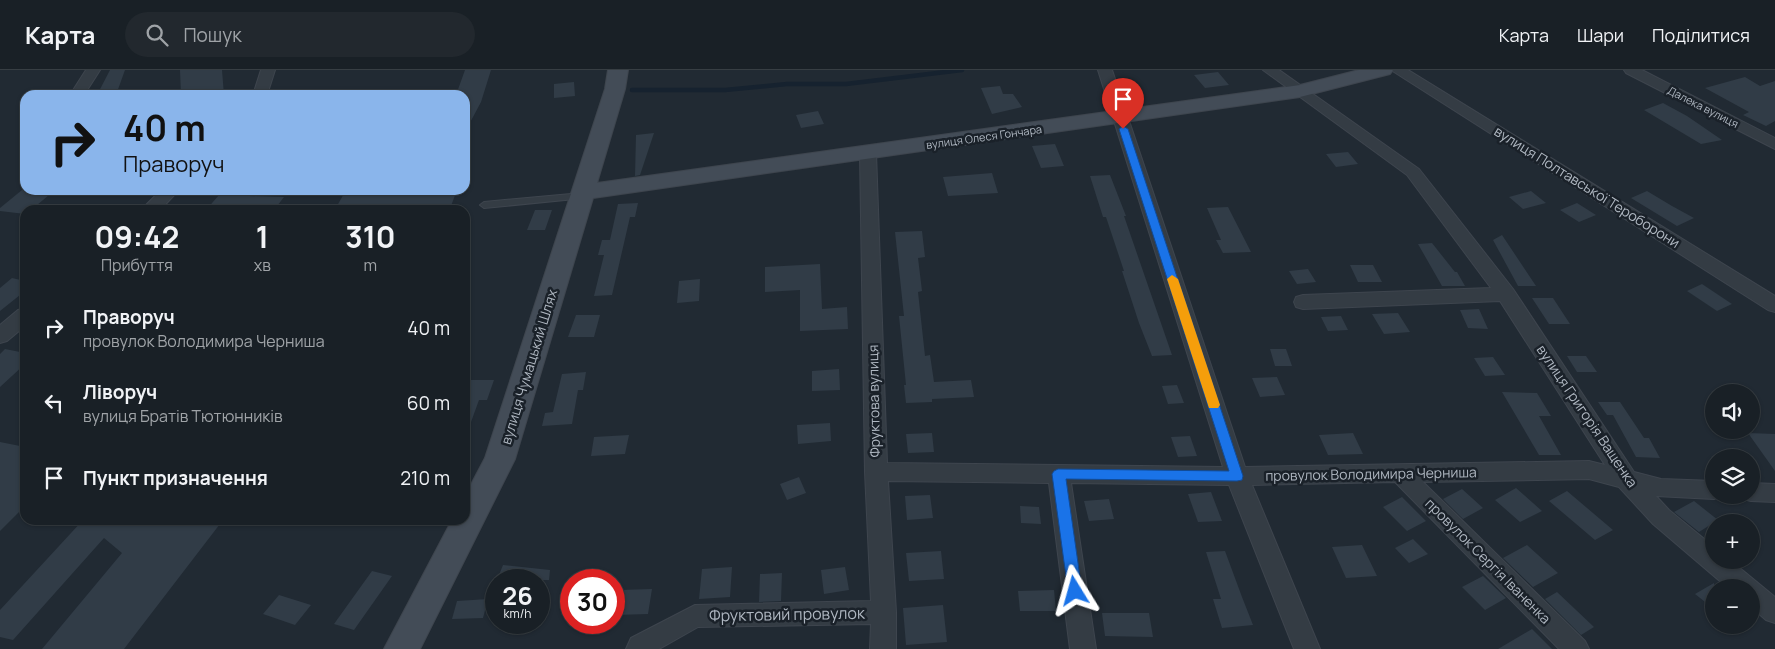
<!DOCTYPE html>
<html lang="uk">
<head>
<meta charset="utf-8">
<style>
	body { margin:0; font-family:Manrope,sans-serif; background:#22282e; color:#f1f3f6; height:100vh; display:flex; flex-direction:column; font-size:19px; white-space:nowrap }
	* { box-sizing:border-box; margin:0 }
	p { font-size:16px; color:#9fa3a7 }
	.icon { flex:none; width:28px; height:28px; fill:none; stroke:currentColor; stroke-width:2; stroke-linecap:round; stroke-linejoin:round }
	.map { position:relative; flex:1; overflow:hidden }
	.drawer { position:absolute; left:20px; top:135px; width:450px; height:320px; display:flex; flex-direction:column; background:#192026; border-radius:15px; box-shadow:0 1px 4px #0004,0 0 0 1px #373e43 }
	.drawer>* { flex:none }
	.guide { position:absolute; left:20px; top:20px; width:450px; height:105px; border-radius:15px; box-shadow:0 1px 4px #0004,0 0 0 1px #373e43; background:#8ab5eb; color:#111; overflow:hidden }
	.tools { position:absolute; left:1705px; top:314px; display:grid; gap:10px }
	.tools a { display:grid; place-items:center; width:55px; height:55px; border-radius:50%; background:#192026; box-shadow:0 1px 4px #0004,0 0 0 1px #373e43; font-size:25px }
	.speed { position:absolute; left:485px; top:499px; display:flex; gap:10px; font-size:25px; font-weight:700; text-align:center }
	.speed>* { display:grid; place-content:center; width:65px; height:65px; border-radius:50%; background:#192026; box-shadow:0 1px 4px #0004,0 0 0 1px #373e43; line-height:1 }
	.speed small { font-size:12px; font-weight:400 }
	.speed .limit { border:8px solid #d22; background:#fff; color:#111 }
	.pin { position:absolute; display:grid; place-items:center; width:42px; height:42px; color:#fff; margin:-51px -21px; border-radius:50% 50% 50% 0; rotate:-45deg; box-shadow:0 0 5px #0007 }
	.pin .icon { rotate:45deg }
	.me { position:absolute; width:55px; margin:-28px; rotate:352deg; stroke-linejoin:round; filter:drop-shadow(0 0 4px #0008) }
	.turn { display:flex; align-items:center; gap:18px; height:105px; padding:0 20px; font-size:22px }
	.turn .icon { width:65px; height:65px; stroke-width:2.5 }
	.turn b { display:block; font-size:35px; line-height:42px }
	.eta { display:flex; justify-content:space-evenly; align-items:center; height:85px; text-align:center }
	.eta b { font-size:30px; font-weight:700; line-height:35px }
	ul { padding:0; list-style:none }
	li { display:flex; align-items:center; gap:15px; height:75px; padding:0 20px }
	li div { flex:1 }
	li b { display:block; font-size:19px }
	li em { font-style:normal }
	header { display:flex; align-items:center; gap:30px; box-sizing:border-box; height:70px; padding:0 25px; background:#192026; border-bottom:1px solid #373e43 }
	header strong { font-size:24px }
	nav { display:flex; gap:28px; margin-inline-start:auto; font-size:18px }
	.search { width:350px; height:45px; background:#22282e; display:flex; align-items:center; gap:12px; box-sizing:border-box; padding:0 18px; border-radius:28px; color:#9fa3a7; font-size:19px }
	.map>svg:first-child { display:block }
</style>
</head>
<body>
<header>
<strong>Карта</strong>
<div class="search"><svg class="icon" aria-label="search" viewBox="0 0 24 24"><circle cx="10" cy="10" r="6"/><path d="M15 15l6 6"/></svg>Пошук</div>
<nav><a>Карта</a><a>Шари</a><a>Поділитися</a></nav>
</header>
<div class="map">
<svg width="1775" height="579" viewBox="0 0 1775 579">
	<rect width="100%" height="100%" fill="#212a33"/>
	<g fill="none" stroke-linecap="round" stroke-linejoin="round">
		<path stroke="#16222f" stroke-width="4.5" d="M632,20H725L787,14H846L962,0"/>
	</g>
	<path fill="#313c47" d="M110,0H125L116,25H97Z
		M180,0H222L224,25H181Z
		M465,0H491L481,32L465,62V25H456Z
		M1218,2L1229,15L1205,18L1194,5Z
		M1745,7L1760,16L1775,11V51L1766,56L1743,45L1749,42L1705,18Z
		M574,12L575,26L554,28V14Z
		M1000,16L1003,24H1013L1022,37L992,44L981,18Z
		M1663,33L1687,46L1722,70L1701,74L1644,40Z
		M818,41L824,54L801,58L796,45Z
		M654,63L640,105L635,106L636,65Z
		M1055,74L1064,96L1041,98L1032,76Z
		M1348,82L1358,94L1336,97L1326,84Z
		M992,103L998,123L948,126L943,107Z
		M1110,105L1126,146H1124L1172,285L1152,286L1139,253L1122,201H1124L1106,147H1103L1090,106Z
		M22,120H55L31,140H25V144L0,141V138Z
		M346,120H457L451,136L388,138L390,135L337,136Z
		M1531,121L1546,133L1523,139L1509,127Z
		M1647,121L1672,136L1694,148L1677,156L1631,128Z
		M219,125L284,127L274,140H206Z
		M638,133L635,147H630L612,225L594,226L604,185H598L602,170H610L618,134Z
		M1577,133L1596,145L1579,152L1560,140Z
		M1228,137L1251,182L1223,183L1216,170H1221L1207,138Z
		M535,140H552L545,160H527Z
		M922,161L925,187L918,188L922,221L918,222L925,286L930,285L934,312L971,310L974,327L932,329V332L906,333L904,315H906L899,246H904L895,162Z
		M1502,165L1536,216H1518L1493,170Z
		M1432,173L1455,202H1457L1465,216H1442L1418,174Z
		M820,194L822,239L847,237L848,259L800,261V220L765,222V197Z
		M1350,195H1373L1382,212H1358Z
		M1308,199L1316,212L1297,214L1289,201Z
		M12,208L25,211V221L0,241V218Z
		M700,209L699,231L677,233L679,211Z
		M1702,214L1732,234L1717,241L1687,221Z
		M1532,228H1553L1570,254H1549Z
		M1479,239L1488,259L1468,258L1460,240Z
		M1398,243L1410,262L1384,264L1372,244Z
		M576,245H600L594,267H568Z
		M1341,246L1348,260L1328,261L1321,247Z
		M5,279L25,283V294L0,317V284Z
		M1270,279H1286L1292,296H1275Z
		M1567,286H1586L1597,302H1577Z
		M1493,287L1505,305L1485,306L1474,288Z
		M839,299L840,320L812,321V301Z
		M586,302L583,320H578L572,354L542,356L545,343L553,342L562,304Z
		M1277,307L1285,325L1260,327L1252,308Z
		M469,310H494L487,330H479L467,363H465V320Z
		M1177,315L1184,333L1168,334L1162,316Z
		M1502,322L1537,323L1551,346H1539L1561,385H1539Z
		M1598,332H1620L1644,368H1649L1660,388L1636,387L1613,345H1607Z
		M830,353L831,371L798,374L797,355Z
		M932,363L934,382L908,383L906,364Z
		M1353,363L1363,384L1328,385L1319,365Z
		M1748,363L1775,364V401Z
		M629,365L625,384L591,386L594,367Z
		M1190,366L1197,386L1178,387L1171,367Z
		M0,372L25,377V436L0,461Z
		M799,407L806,423L787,430L780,414Z
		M1516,418L1542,441L1520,452L1495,430Z
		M1462,419L1483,438L1463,449L1443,429Z
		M1567,421L1613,460L1595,470L1549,431Z
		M1211,422L1222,451L1198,452L1188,424Z
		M930,425L933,448L907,450L905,426Z
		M1402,427L1426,451L1407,461L1383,437Z
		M1109,429L1114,449L1089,451L1084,431Z
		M1694,431L1718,450L1699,462L1674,442Z
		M1020,436L1039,437L1041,454L1021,453Z
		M83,450H223L124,579H42L122,483L104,468L13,570L0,567V540Z
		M1413,469L1428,484L1409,493L1395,478Z
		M1362,475L1377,506L1346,508L1332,477Z
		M1527,475L1558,503L1533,517L1503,488Z
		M941,481L944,509L909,511L906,483Z
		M1225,481L1242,527L1253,555L1222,558L1213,529H1221L1206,482Z
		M503,495L550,500L549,510H497Z
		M732,497L730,527L699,529L702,499Z
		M845,497L849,520L824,524L821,500Z
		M372,501L392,506L354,560L334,554Z
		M782,503L781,531L759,532L760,504Z
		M1483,506L1506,528L1485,540L1462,517Z
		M1714,513V539L1695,524Z
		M652,519L648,544L615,545L620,520Z
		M1054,520L1056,541H1020L1018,521Z
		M1557,522L1594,557L1581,565L1545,529Z
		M279,525L311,535L295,555L263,544Z
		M488,529L483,548L452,549L457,531Z
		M943,535L947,572L906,575L903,538Z
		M1102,543H1149L1153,567L1105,566Z
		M1532,559L1552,579H1498Z"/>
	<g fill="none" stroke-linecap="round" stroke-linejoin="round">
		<defs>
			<path id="lane" d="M582,123L586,126L585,128L484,138L480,135L484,132Z"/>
			<path id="street" d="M86,0H100L84,25H70Z
				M261,0H275L267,25H253Z
				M1098,0H1112L1245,397L1589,391L1605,395L1500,231L1303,239L1296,237L1294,232L1296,227L1303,225L1491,218L1407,105L1263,0H1279L1419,99L1513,219L1634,402L1661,409L1714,411V425H1723L1714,429L1656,426L1669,440L1714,477V490H1730L1775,527V553L1766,550L1751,537V518H1728L1653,454L1619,417L1589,409L1423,412L1585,571L1589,579H1559L1395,412L1252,415L1320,579H1294L1229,415L1071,413L1096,579H1070L1049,413L888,411L896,542V579H870L871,554L698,557L659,579H626L631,568L695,535L871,531L865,402L860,83L862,80H874L876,83L887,393L1223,397Z
				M1391,0H1408L1775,226V242L1768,240Z
				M1624,0H1642L1775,68V79L1626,3Z
				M161,120H179L160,140H141Z
				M25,238V256L7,271L0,273V255L18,240Z
				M1751,413L1775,414V432L1751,431L1743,429L1741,425H1751Z"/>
			<path id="secondary" d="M608,0H628L625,19L597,113L1300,15L1359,0H1393L1390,4L1300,27L593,128L515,389L420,579H384L452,450H465V426L485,388L605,19Z"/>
		</defs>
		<use href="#lane" stroke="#3e454e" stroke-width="2"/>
		<use href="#street" stroke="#3e454e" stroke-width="2"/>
		<use href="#secondary" stroke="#3e454e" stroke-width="2"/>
		<use href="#lane" fill="#343c44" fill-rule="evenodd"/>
		<use href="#street" fill="#343c44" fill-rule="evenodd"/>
		<use href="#secondary" fill="#434c57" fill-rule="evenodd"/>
	</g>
	<path fill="#1a73e8" stroke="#114b97" d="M1123,56L1128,59L1243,406L1242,410L1237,411L1066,409L1082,521L1080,525L1075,527L1070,525L1068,521L1052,404L1054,401L1058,399L1229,401L1119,59Z"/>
	<path fill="#f59e0b" d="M1172,205L1178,209L1220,335L1218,338H1209L1208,335L1167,209Z"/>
	<g text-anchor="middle" stroke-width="5" stroke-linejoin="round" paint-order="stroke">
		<g font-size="11" fill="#afb7c1" stroke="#1a2129">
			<text transform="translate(1703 37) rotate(27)" y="4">Далека вулиця</text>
			<text transform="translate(984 67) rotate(-8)" y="4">вулиця Олеся Гончара</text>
		</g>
		<g font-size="14" fill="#afb7c1" stroke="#1a2129">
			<text transform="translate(1587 117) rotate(32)" y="5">вулиця Полтавської Тероборони</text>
			<text transform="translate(529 297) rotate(-73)" y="5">вулиця Чумацький Шлях</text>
			<text transform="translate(874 331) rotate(-91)" y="5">Фруктова вулиця</text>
			<text transform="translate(1587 346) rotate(56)" y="5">вулиця Григорія Ващенка</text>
			<text transform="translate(1371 404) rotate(-1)" y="5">провулок Володимира Черниша</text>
			<text transform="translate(1488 491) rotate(45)" y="5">провулок Сергія Іваненка</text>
		</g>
		<g font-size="16" fill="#afb7c1" stroke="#1a2129">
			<text transform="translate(787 544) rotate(-1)" y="6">Фруктовий провулок</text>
		</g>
	</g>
</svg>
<div class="tools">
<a><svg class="icon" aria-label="sound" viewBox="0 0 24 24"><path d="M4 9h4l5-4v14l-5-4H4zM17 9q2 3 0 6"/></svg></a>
<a><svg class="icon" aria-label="layers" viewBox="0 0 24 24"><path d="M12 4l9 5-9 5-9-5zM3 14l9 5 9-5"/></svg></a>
<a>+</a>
<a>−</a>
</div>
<div class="speed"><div>26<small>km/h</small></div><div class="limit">30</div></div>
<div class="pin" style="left:1123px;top:59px;background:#d93025"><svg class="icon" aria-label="arrive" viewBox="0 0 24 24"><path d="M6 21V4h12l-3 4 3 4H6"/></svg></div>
<svg class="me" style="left:1075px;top:521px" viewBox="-20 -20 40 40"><path d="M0-17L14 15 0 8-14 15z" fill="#1a73e8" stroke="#fff" stroke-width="4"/></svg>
<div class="guide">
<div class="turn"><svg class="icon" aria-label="right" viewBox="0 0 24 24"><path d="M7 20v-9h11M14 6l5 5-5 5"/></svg><div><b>40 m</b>Праворуч</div></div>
</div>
<section class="drawer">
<div class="eta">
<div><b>09:42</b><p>Прибуття</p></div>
<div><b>1</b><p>хв</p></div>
<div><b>310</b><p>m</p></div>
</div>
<ul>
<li><svg class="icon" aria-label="right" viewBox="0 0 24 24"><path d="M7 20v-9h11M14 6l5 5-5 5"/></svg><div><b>Праворуч</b><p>провулок Володимира Черниша</p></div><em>40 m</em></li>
<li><svg class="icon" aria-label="left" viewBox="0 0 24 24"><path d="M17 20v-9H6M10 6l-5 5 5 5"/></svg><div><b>Ліворуч</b><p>вулиця Братів Тютюнників</p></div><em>60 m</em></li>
<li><svg class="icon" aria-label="arrive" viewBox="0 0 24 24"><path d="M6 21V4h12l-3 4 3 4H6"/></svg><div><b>Пункт призначення</b></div><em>210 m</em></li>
</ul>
</section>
</div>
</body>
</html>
